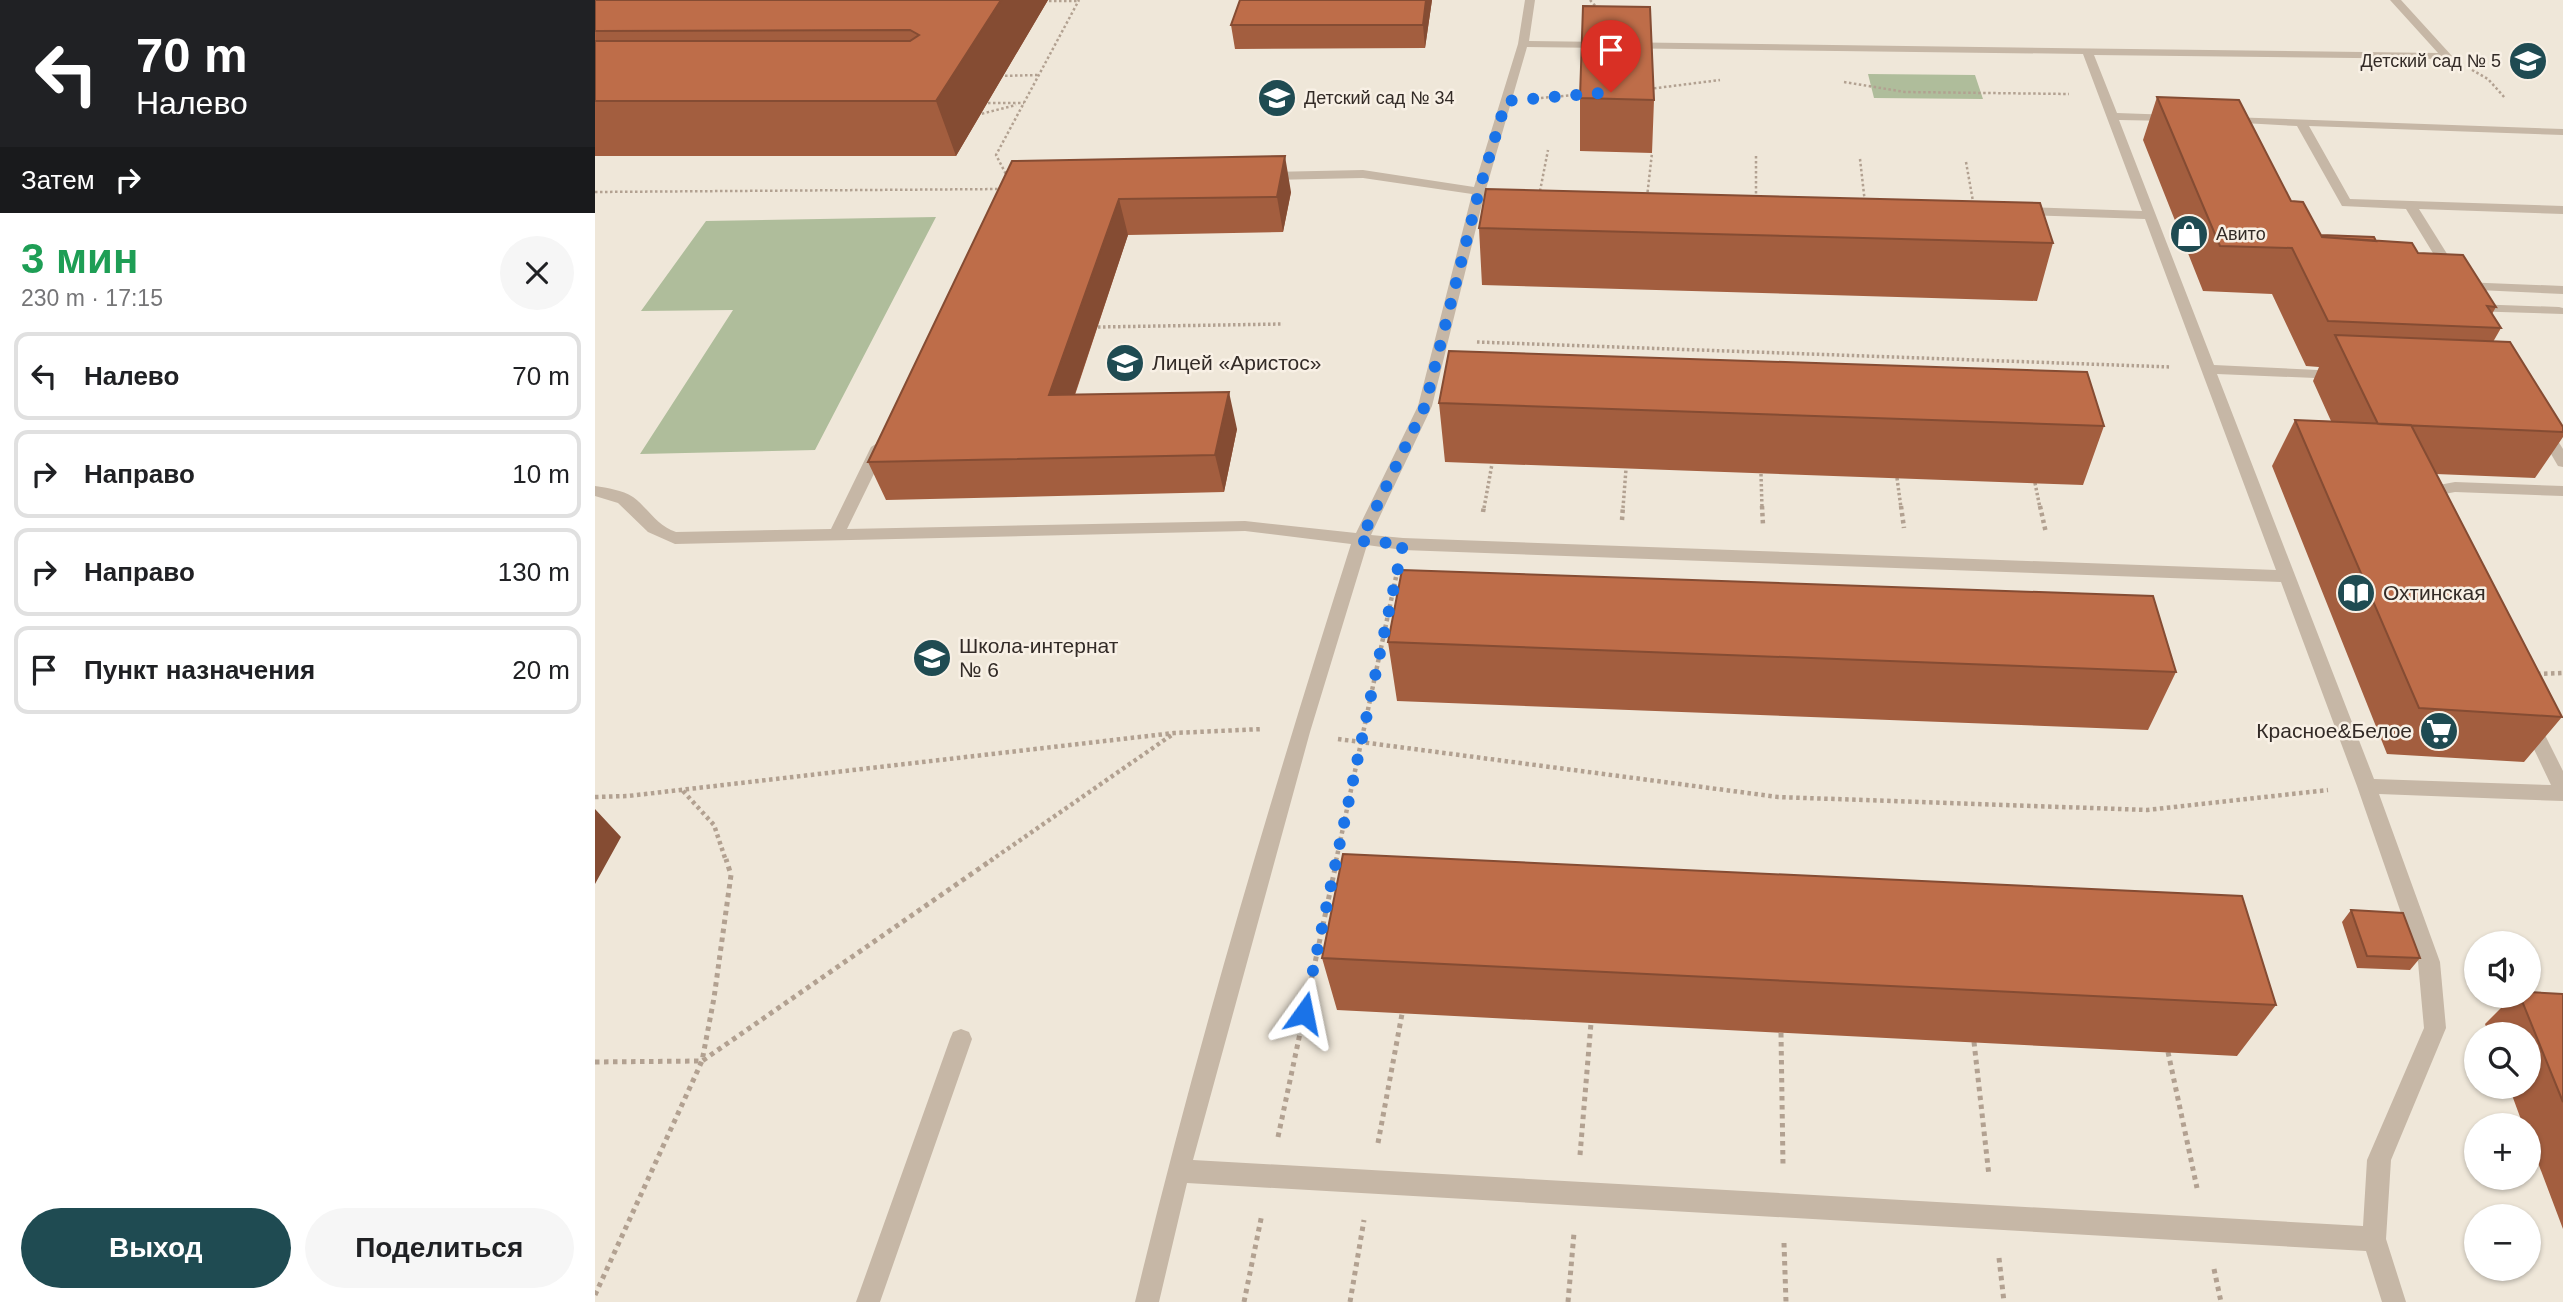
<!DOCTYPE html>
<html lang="ru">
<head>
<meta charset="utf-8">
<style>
	body { margin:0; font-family:Arial,sans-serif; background:#f6f6f6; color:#202124; height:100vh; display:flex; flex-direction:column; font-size:26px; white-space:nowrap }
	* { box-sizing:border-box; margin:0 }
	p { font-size:23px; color:#757577 }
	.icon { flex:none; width:38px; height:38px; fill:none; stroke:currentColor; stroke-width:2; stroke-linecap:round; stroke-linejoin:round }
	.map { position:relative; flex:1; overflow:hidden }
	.side { display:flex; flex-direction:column; background:#fff; width:595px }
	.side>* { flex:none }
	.banner { background:#202124; color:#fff; overflow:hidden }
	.controls { position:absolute; left:1869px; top:931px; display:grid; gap:14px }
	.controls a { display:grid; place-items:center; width:77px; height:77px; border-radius:50%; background:#fff; box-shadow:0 2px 5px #0004; font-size:35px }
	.pin { position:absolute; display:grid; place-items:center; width:60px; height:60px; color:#fff; margin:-72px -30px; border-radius:50% 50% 50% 0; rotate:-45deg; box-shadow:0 0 7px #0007 }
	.pin .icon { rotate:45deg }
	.me { position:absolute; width:77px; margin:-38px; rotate:12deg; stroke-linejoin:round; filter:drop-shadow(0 0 5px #0008) }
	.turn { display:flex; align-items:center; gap:24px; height:147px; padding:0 21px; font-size:32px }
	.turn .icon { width:91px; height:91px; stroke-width:2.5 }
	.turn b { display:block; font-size:49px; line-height:60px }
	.then { display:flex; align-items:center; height:66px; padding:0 21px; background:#0003; gap:14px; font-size:26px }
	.round { display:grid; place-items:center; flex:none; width:74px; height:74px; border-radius:37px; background:#f6f6f6 }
	.overview { display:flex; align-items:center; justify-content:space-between; height:119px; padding:0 21px }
	h1 { font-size:42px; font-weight:700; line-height:52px; color:#1e9e55 }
	.primary-button { display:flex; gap:14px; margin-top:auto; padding:14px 21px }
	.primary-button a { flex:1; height:80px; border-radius:42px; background:#1f4b52; color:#fff; font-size:28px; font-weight:700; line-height:80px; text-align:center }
	.primary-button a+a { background:#f6f6f6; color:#202124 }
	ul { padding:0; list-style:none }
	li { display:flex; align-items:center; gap:21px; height:88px; margin:0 14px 10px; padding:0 7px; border:4px solid #e0e0e0; border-radius:14px }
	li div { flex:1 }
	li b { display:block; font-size:26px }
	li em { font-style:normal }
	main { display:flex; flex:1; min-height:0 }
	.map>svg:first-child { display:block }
</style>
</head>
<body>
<main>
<section class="side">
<div class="banner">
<div class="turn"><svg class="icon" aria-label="left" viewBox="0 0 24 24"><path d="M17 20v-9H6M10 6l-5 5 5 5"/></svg><div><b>70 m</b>Налево</div></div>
<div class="then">Затем<svg class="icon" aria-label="right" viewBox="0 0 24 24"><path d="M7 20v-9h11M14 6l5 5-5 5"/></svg></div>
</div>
<div class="overview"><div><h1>3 мин</h1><p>230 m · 17:15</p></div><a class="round"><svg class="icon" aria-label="close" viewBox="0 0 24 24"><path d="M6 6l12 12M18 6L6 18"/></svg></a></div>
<ul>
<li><svg class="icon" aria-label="left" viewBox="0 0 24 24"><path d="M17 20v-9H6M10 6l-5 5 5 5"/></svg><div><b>Налево</b></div><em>70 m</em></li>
<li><svg class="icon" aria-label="right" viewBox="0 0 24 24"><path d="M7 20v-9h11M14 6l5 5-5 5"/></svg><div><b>Направо</b></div><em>10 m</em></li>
<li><svg class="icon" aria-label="right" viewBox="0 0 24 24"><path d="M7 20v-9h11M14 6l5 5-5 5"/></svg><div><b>Направо</b></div><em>130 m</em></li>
<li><svg class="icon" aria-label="arrive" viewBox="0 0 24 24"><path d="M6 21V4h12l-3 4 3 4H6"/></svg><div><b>Пункт назначения</b></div><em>20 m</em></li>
</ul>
<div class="primary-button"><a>Выход</a><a>Поделиться</a></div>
</section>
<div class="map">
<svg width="1968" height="1302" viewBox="0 0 1968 1302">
	<rect width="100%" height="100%" fill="#efe7d9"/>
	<path fill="#afbd9b" d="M1273,74L1380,75L1388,99L1279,98Z
		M341,217L220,450L45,454L138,310L46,311L111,221Z"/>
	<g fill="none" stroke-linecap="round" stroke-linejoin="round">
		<path stroke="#b2a191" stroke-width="2.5" stroke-dasharray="2.5 2.5" stroke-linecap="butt" d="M995,0L1004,10
			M449,1H483
			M1877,70L1893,79L1910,98
			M405,76L444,75
			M1249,82L1310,92L1474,94
			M1054,89L1125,80
			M946,98L989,94
			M388,103H429
			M382,115L421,105
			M1161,156V199
			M1265,159L1270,203
			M1371,162L1379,207
			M413,178L401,155L484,0
			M945,191L953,150
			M0,192L408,189
			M1052,197L1057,153"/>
		<path stroke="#b2a191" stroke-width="3.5" stroke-dasharray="2.5 2.5" stroke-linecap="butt" d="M503,327L688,324
			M882,342L1576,367
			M1166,474L1167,508
			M1302,478L1306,508
			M1440,483L1445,508
			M889,508L897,464
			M1028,508L1031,469"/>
		<path stroke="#b2a191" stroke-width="4.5" stroke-dasharray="3.5 3.5" stroke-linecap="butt" d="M1167,506L1168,525
			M1306,506L1309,528
			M1445,506L1451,533
			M888,512L889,506
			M1027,520L1028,506
			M1942,674L1968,673
			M743,739L1183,797L1552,810L1733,790
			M88,791L119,825L131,861
			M0,797L33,796L579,733L668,729
			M395,861L578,734
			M741,861L801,577"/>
		<path stroke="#b2a191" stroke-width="5" stroke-dasharray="4.5 4.5" stroke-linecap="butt" d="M1186,1033L1188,1165
			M1379,1042L1394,1176
			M1573,1052L1602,1188
			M0,1062L107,1061L398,859
			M683,1137L742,859
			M783,1143L807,1014
			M985,1155L996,1023
			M1189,1243L1191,1302
			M1404,1258L1409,1302
			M1619,1269L1626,1302
			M0,1295L107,1061L119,998L136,875L131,859
			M649,1302L667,1214
			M755,1302L769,1220
			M973,1302L979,1233"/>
		<path fill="#c6b7a6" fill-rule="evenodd" d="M930,0H940L934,41L1843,53L1795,0H1806L1857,56L1852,59L1499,55L1522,113L1578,115L1584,118L1578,121L1524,120L1619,365L1744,371L1751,375L1744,379L1622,374L1779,779L1956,785L1927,724L1930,719H1942L1968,771V801L1784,794L1845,962L1851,1028L1796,1160L1791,1239L1811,1302H1787L1771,1251L592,1183L564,1302H540C601,1047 677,794 756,544L650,531L80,544L53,532L23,503L0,496V486C13,488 27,490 38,497C54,509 61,525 81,532L236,529L276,447L284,442L292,447L252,529L650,521L761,533L823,406L877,194L768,178L672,180L666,176L672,172L768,170L879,187L923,44ZM932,47L1488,54L1547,211L1426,207L1420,211L1426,215L1550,219L1681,570L808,538L776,535L837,406L889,196L912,200L918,196L891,189ZM772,545L808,550L1686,582L1762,786L1823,962L1829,1028L1772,1160L1768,1226L598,1160L715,732Z
			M1634,117L1968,129V135L1714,126L1755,199L1968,206V214L1824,209L1864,273L1862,276H1852L1811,209L1747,206L1702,126L1630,122V118Z
			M1867,282L1968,286V294L1862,289L1860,286Z
			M1877,304L1964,307L1968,308V314L1872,311V305Z
			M1948,423L1953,425L1968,449V467L1963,466L1941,428Z
			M1860,482L1968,486V496L1860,492L1844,495L1831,504L1823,499L1833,487Z
			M366,1029L374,1032L377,1039L285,1302H261L355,1039L358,1032Z"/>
	</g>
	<path fill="#a35e3f" d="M0,0H453L361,156H0Z
		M837,0L830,48L640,49L636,25Z
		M1562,97L1696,201L1726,235L1781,241L1823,253L1901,307L1897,314L1906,328L1898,342L1968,427V437L1940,478L1841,474L1967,717L1929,762L1792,754L1677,466L1700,420L1736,421L1718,381L1724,367L1711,366L1677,294L1608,291L1548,140Z
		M985,98L1059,100L1057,153L985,151Z
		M417,161L696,192L688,232L533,235L480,395L642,429L629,492L291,500L273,462Z
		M884,228L1458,243L1442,301L887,285Z
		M844,403L1509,426L1488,485L850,462Z
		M793,642L1581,672L1553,730L802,701Z
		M1756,910L1825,958L1815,970L1762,968L1747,922Z
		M727,958L1681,1005L1642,1056L742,1010Z
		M1968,994V1229L1934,1139V1125H1928L1914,1087H1934V1034H1894L1890,1024L1918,996Z"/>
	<path fill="#854c33" d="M406,0H453L361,156L341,101Z
		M831,0H837L830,48L828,25Z
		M690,156L696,192L688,232L682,197Z
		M524,199L533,235L467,432L454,395Z
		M634,392L642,429L629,492L620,455Z
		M0,809L26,837L0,884Z"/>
	<path fill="#be6d49" stroke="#854c33" stroke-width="2" d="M0,0H406L341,101H0V41H315L324,35L315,30L0,31Z
		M645,0H831L828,25H636Z
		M988,6L1055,7L1059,100L985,98Z
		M1562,97L1644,100L1696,201L1708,202L1727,237L1817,243L1823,253L1868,255L1901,307L1892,306L1906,328L1733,321L1697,248L1625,246Z
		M690,156L682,197L524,199L454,395L634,392L620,455L273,462L417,161Z
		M891,189L1445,203L1458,243L884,228Z
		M1726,235L1779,237L1781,241L1727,237Z
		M1740,335L1915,342L1968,427V432L1783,424Z
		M854,351L1492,372L1509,426L844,403Z
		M1700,420L1816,425L1967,717L1824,708Z
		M807,570L1558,596L1581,672L793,642Z
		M748,854L1647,896L1681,1005L727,958Z
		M1756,910L1808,913L1825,958L1772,956Z
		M1934,992L1968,994V1102L1925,996H1934Z"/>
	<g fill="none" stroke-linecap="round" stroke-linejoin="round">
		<path stroke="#1a73e8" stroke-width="12" stroke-dasharray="0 21.6" d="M709,1013L808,544L765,541L830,406L884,191L911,101L1016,92"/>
	</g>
	<defs>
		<symbol id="school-disc" viewBox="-11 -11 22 22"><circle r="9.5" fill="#1f4b52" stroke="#f8f0e5"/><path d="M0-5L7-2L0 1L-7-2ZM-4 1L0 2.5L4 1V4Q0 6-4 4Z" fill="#fff"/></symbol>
		<symbol id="shop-disc" viewBox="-11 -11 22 22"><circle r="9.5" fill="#1f4b52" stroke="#f8f0e5"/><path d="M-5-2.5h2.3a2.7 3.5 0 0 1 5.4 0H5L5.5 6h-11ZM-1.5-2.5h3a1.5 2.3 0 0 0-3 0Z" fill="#fff"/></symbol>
		<symbol id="library-disc" viewBox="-11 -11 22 22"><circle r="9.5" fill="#1f4b52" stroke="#f8f0e5"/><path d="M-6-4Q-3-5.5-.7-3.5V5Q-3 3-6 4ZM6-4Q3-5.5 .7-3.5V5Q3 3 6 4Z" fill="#fff"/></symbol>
		<symbol id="supermarket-disc" viewBox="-11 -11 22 22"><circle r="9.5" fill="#1f4b52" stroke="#f8f0e5"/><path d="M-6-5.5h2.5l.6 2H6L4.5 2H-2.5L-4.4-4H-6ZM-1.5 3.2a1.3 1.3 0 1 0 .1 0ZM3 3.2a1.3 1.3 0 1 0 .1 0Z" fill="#fff"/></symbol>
	</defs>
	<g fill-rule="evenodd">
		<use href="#school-disc" x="1911" y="39" width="44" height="44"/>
		<use href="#school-disc" x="660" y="76" width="44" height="44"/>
		<use href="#shop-disc" x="1572" y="212" width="44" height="44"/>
		<use href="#school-disc" x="508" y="341" width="44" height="44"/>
		<use href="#library-disc" x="1739" y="571" width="44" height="44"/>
		<use href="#school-disc" x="315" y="636" width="44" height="44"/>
		<use href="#supermarket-disc" x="1822" y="709" width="44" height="44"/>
	</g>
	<g text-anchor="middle" stroke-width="5" stroke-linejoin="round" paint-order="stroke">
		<g font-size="18" fill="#332b27" stroke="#f8f0e5" text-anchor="start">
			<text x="1906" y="67" text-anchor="end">Детский сад № 5</text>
			<text x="709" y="104">Детский сад № 34</text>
			<text x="1621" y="240">Авито</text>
		</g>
		<g font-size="21" fill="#332b27" stroke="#f8f0e5" text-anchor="start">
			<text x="557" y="370">Лицей «Аристос»</text>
			<text x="1788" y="600">Охтинская</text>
			<text x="364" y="653">Школа-интернат<tspan x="364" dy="24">№ 6</tspan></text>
			<text x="1817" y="738" text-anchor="end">Красное&amp;Белое</text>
		</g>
	</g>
</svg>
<div class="controls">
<a><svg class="icon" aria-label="sound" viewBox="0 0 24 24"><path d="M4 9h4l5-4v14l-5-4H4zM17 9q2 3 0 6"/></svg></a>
<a><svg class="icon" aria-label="search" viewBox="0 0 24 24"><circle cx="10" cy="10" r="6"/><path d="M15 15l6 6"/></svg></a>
<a>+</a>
<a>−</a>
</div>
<div class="pin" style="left:1016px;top:92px;background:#d93025"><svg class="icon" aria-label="arrive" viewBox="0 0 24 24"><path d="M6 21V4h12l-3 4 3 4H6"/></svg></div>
<svg class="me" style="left:709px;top:1013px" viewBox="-20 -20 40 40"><path d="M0-17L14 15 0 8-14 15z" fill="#1a73e8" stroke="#fff" stroke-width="4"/></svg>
</div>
</main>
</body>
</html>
